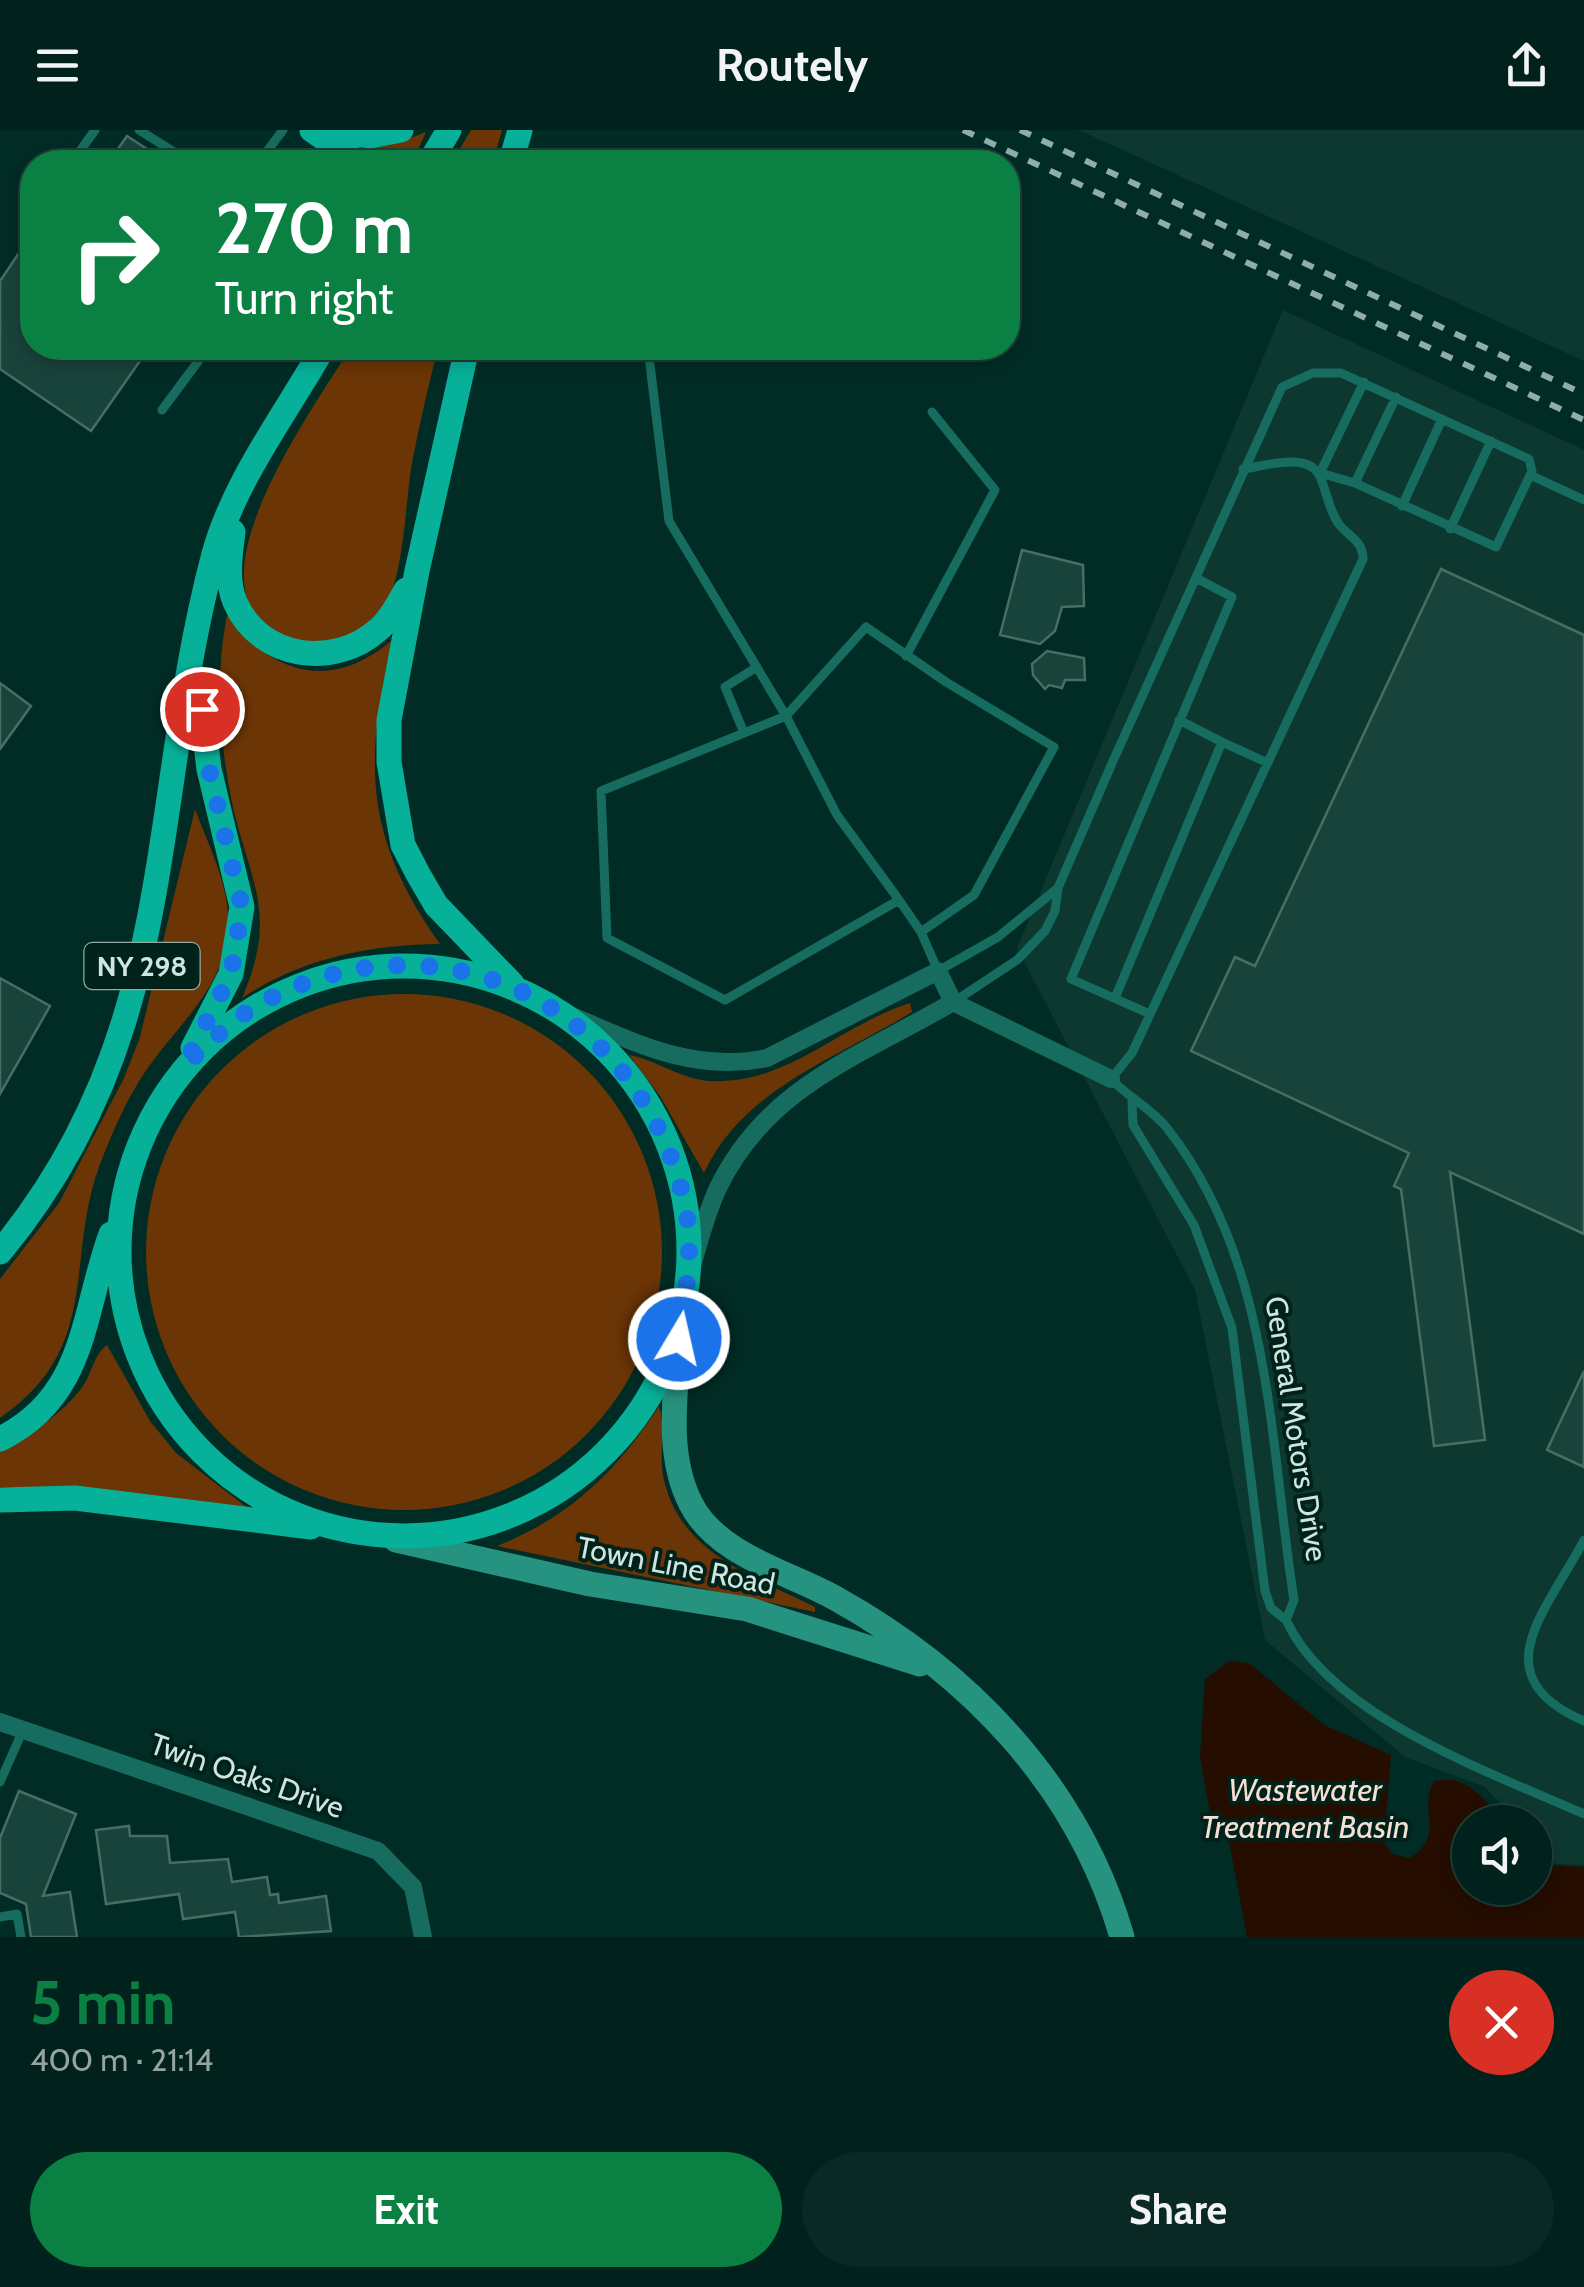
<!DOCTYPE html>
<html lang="en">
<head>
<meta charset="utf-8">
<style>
	body { margin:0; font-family:Cabin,sans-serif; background:#0a2925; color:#f1f3f6; height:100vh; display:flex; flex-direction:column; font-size:38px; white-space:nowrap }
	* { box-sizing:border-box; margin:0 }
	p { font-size:32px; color:#95a3a3 }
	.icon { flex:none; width:55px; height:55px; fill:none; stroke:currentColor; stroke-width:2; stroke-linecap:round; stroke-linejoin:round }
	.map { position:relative; height:1807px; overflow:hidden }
	.panel { display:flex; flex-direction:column; background:#00211c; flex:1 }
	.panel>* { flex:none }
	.guide { position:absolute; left:20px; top:20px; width:1000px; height:210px; border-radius:40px; box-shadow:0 5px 15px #0003,0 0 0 2px #223e3b; background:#0b8043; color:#fff; overflow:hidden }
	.tools { position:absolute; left:1452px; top:1675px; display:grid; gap:20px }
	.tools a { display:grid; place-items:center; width:100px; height:100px; border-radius:50%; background:#00211c; box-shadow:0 5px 15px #0003,0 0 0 2px #223e3b; font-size:50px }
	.pin { position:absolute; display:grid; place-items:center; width:85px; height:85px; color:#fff; margin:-42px; border:5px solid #fff; border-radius:50%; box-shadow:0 2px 10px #0007 }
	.me { position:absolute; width:110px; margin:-55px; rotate:9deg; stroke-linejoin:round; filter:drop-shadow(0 0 8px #0008) }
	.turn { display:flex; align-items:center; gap:35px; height:210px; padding:0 30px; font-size:45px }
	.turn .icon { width:130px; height:130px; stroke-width:2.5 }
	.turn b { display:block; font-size:70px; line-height:85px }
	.round { display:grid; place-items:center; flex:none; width:105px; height:105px; border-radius:52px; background:#0a2925 }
	.summary { display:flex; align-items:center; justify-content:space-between; height:170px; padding:0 30px }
	h1 { font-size:60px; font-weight:700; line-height:75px; color:#0b8043 }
	.button { display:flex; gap:20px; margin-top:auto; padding:20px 30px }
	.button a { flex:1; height:115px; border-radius:60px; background:#0b8043; color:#fff; font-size:40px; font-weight:700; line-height:115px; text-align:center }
	.button a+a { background:#0a2925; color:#f1f3f6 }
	header { display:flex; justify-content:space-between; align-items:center; height:130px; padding:0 30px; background:#00211c; font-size:45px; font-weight:700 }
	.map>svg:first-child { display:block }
</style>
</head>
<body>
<header><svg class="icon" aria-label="menu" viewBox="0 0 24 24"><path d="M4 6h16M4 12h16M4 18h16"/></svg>Routely<svg class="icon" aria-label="share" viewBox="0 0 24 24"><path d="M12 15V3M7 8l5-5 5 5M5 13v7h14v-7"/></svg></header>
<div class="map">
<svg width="1584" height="1807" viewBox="0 0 1584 1807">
	<rect width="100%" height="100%" fill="#002c25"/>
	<path fill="#0d3830" d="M1079,0H1584V231Z
		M1283,180L1584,320V1735L1555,1734L1535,1712V1692H1518L1485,1657L1405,1627L1265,1510L1195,1160L1017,818Z"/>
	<path fill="#6c3505" d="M471,0H502L493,32H452Z
		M426,2L412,32H374L347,15L400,12Z
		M350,218H438C429,254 420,291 413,328C404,373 406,455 377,490C362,508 323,518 300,512C163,480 315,278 350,218Z
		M227,485C272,545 332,562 392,510C364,635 364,706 440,814C369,815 302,828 242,868C280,781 248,750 231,668C219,606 215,547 227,485Z
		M195,679C210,720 235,765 227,811C217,864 177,896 147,939C128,966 112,1003 100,1034C64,1131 103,1217 0,1288V1149L59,1073L124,948L140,907Z
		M146 1122a258 258 0 1 1 516 0a258 258 0 1 1-516 0Z
		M910,873L912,882C838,928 743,958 704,1043L660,966L629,925C657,930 680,949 710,951C787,955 840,895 910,873Z
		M107,1215L150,1291L176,1323L253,1382L93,1358L0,1357V1321C29,1305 63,1284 83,1256C92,1243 94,1224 107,1215Z
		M659,1276C666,1297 659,1323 663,1345C677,1422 754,1447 815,1477V1482L497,1416C570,1387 617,1341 659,1276Z"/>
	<path fill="#250d00" d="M1229,1531L1249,1533L1324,1595L1391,1625L1384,1712L1392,1724L1410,1728C1447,1703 1417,1683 1434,1651C1468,1644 1483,1669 1504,1692H1470V1758H1535V1725L1551,1735L1584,1737V1807H1247L1229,1711L1211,1688L1200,1627L1205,1549Z"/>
	<path fill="#18433b" stroke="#456e65" stroke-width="2.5" d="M127,6L167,32H109Z
		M32,104V218H149L91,301L0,239V151Z
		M1022,420L1083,435L1084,476L1062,477L1055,501L1040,514L1000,505Z
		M1441,439L1584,505V1104L1450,1042L1485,1310L1434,1316L1401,1059L1394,1056L1409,1023L1191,921L1235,827L1255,836Z
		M1047,521L1084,528L1085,550H1065L1062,558L1049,555L1045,559L1033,545L1032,534Z
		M0,553L31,576L0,619Z
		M0,848L50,876L0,964Z
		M1584,1241V1337L1547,1320Z
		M19,1661L76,1684L43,1766L70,1762L77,1807H31L26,1774L0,1763V1708Z
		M129,1696L130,1706H167L170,1733L228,1729L232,1752L267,1747L270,1765L278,1764L279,1773L326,1766L331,1801L239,1807L235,1782L183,1789L179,1764L106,1774L96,1700Z"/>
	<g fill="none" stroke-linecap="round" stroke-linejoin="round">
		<path stroke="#166d5f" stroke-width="9" d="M139,0L190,32
			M72,32L95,0
			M259,32L283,0
			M648,218L669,391L786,586L866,497L946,552L1054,617L974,765L921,802
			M162,280L208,218
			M1530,345L1584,370
			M1355,353L1320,343L1364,252
			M1402,376L1442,289
			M1450,399L1491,311
			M906,526L995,360L932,282
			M744,603L725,557L757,537
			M1222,612L1268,633
			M899,770L837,685L786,586L601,661L607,808L725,870L899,770L921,802L938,841L998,807L1058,758
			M1115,868L1222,612L1179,590
			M955,871L1017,830L1045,801L1055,781L1058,758L1113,631L1282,257L1313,243H1341L1529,329L1532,341L1496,417L1355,353L1396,267
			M1150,884L1071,849L1232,467L1196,448
			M1132,971L1133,995L1194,1095L1232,1198L1265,1461L1271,1478L1286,1490L1294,1470C1269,1309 1272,1132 1167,998C1150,977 1129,968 1111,949L1132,923L1363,429C1363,410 1348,407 1338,393C1329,379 1327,364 1321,349C1311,320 1265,336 1243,339
			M1584,1410C1547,1481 1480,1546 1584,1591
			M1286,1490C1331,1587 1490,1642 1584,1684
			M0,1652L23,1600
			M0,1787L17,1784L21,1807"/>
		<path stroke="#166d5f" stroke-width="18" d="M565,883C632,911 693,944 767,928L938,841L953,872L1111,949
			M689,1146C698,1117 705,1085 718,1058C767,956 861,926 953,872
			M0,1592L378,1721L413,1757L423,1807"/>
		<path stroke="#269280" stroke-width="25" d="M679,1209C676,1262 665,1324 691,1374C717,1425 788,1442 835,1468C970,1543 1079,1657 1122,1807
			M396,1410L590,1454L747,1479L920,1534"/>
		<path stroke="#07b199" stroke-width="25" d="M312,0L358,32
			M330,0L370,6L401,0
			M430,32L449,0
			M511,32L520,0
			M467,218L417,441L389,590V632L403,715L418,744L436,775L512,854
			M233,402C230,425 226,451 235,472C260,530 335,539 379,499C391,489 398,474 406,460
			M119 1121a285 285 0 1 1 570 0a285 285 0 1 1-570 0Z
			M193,918L231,844L242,777L209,639L198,548
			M0,1122C181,904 147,677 214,424C234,351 286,283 323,218
			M0,1309C87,1266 82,1183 111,1104
			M0,1370L75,1368L311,1397"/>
		<path stroke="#91ada7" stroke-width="6" stroke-dasharray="12 12" stroke-linecap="butt" d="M963,0L1584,290
			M1020,0L1584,264"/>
	</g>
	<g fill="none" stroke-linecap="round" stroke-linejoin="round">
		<path stroke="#1a73e8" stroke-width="18" stroke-dasharray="0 32.4" d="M202,579L209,639L242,777L231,844L184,936C211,912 235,886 267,870C449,775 647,884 686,1080C694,1123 685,1166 679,1209"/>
	</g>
	<g text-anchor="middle" stroke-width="8" stroke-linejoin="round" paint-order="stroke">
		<rect fill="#01211b" stroke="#91aaa4" stroke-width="2.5" x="84.5" y="813" width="115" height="46" rx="8"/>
		<g font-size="28" font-weight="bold" fill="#cfe5df">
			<text x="142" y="846">NY 298</text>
		</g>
		<g font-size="30" fill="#cfe5df" stroke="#01211b">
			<text transform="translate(1296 1299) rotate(81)" y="10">General Motors Drive</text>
			<text transform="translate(676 1436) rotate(11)" y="10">Town Line Road</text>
			<text transform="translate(247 1646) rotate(19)" y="10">Twin Oaks Drive</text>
		</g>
		<g font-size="32" font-style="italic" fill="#f5dfd2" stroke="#01211b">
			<text x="1305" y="1671">Wastewater<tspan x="1305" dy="37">Treatment Basin</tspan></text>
		</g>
	</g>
</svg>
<div class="tools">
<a><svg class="icon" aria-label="sound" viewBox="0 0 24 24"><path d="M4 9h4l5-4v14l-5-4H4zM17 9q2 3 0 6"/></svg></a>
</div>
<div class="pin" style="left:202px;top:579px;background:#d93025"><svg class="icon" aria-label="arrive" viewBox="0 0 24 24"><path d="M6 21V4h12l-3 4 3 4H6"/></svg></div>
<svg class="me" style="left:679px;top:1209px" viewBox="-20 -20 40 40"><circle r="17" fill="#1a73e8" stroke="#fff" stroke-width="3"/><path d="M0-11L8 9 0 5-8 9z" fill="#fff"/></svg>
<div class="guide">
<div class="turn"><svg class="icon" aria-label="right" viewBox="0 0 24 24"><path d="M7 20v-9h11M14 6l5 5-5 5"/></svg><div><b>270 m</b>Turn right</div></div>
</div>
</div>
<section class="panel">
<div class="summary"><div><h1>5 min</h1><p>400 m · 21:14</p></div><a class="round" style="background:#d93025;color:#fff"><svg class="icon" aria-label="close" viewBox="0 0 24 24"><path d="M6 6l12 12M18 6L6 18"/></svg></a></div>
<div class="button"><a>Exit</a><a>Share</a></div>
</section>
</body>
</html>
